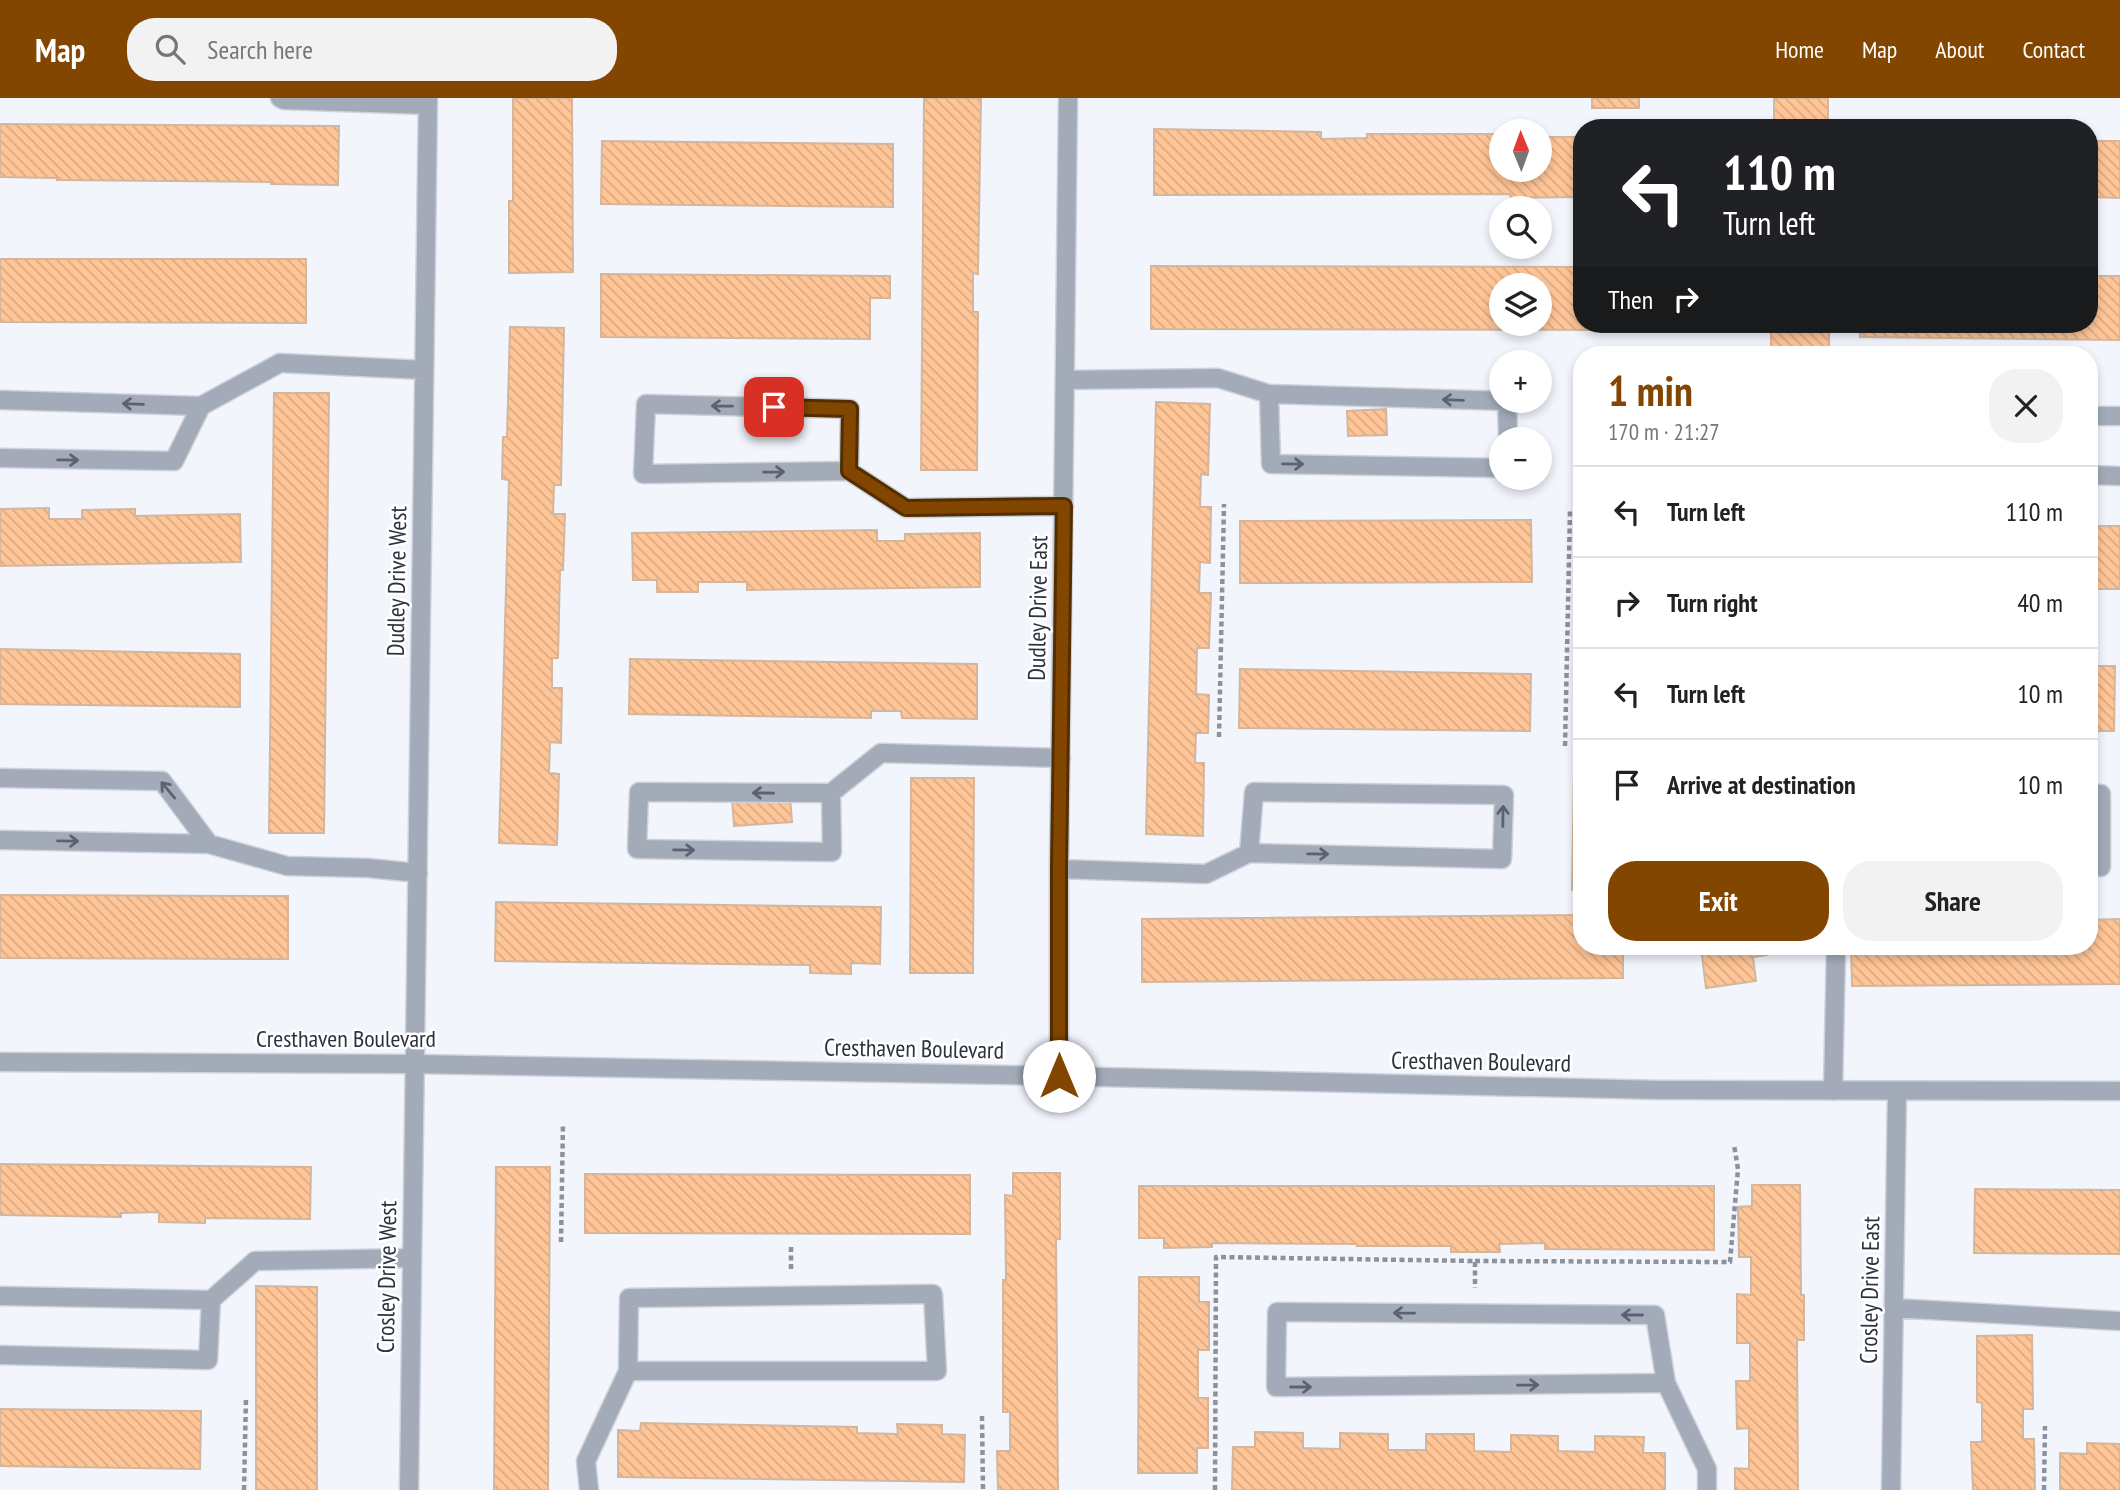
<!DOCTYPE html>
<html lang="en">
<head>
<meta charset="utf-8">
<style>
	body { margin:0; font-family:"PT Sans Narrow",sans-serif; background:#f2f2f2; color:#222; height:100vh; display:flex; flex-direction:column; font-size:26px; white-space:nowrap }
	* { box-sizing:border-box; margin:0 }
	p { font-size:23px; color:#767676 }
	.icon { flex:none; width:38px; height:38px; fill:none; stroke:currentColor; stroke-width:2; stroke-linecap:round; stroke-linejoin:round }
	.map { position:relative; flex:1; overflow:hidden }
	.drawer { position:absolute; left:1573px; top:248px; width:525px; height:609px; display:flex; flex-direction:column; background:#fff; border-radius:28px; box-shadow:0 4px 10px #0003 }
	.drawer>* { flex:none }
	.top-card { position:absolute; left:1573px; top:21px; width:525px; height:214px; border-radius:28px; box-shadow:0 4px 10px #0003; background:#202124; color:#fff; overflow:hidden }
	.needle { width:46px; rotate:359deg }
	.fabs { position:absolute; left:1489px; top:21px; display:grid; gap:14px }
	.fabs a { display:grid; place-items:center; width:63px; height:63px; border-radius:50%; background:#fff; box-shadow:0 4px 10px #0003; font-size:35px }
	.pin { position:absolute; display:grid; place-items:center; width:60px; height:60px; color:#fff; margin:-30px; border-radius:14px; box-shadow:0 4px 10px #0006 }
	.me { position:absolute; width:77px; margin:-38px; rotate:0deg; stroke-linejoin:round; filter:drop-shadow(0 0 5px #0008) }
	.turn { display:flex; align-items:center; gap:24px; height:147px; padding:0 35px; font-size:32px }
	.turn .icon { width:91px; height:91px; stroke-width:2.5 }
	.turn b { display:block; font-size:49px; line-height:60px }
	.then { display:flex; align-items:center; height:66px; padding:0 35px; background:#0003; gap:14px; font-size:26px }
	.round { display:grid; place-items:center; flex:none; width:74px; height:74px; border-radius:28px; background:#f2f2f2 }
	.summary { display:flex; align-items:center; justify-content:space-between; height:119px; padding:0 35px }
	h1 { font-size:42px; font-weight:700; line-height:52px; color:#824600 }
	.primary-button { display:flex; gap:14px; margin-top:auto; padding:14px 35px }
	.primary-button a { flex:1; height:80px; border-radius:28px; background:#824600; color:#fff; font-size:28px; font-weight:700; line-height:80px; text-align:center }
	.primary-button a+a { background:#f2f2f2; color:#222 }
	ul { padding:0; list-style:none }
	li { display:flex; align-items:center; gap:21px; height:91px; padding:0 35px; border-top:2px solid #e0e0e0 }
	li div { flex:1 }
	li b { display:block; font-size:26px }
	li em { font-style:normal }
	header { display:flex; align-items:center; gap:42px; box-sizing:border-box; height:98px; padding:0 35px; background:#824600; color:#fff }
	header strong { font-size:33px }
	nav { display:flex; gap:38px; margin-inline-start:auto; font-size:24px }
	.search { width:490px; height:63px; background:#f2f2f2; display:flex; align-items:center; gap:18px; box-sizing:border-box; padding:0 24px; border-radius:28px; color:#767676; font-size:26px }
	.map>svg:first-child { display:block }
</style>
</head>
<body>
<header>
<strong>Map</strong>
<div class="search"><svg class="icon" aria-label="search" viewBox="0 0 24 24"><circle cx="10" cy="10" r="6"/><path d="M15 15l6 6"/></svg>Search here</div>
<nav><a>Home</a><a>Map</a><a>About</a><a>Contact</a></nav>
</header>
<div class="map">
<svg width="2120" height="1392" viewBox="0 0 2120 1392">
	<defs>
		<pattern id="building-back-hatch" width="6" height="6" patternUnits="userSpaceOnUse" patternTransform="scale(1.75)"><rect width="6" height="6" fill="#ffc597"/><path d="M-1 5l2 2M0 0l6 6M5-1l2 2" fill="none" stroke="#dbaa83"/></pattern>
	</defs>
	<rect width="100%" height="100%" fill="#f2f5fc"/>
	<path fill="url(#building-back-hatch)" stroke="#d4b69e" stroke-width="2" fill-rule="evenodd" d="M513,0H572L573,174L509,175V103H513Z
		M924,0H981L978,176L973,175V214H978L977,372H921Z
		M1592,0H1639V10H1592Z
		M1774,0H1828V30H1774Z
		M0,26L339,28L338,87L271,86V84L57,82V80L0,79Z
		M1154,31L1321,34V41L1367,40V36H1502V72H1540V39H1582V99L1511,100L1510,96L1154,97Z
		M602,43L893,46V109L601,106Z
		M2090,43H2120V100L2090,99Z
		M0,161H306V225L0,224Z
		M1151,168L1582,169V226H1632V232L1151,231ZM1502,187H1540V226H1502Z
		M601,176L890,178V200H870V241L601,239Z
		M2090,178H2120V242L1860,239V226H2090Z
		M1771,226H1829V257H1771Z
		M510,229L564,230L561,387H554L553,416H565L563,472H560L558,560H552V590H562L561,645L550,644L549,675L559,676L557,747L499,745L509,382L502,381L503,339H507Z
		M1581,265H1582V792H1572Z
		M274,295H329L324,735H269Z
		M1156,304L1210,306L1208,377L1201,376L1200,409H1211L1210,465L1200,464L1199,495H1211L1209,550H1197L1196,596L1209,597L1208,635H1196L1195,665H1204L1203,738L1146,736Z
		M1386,311L1387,337L1348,338L1347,313Z
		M49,410V421H82V412L135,411V418L240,416L241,464L0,468V411Z
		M1531,422L1532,484L1240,485V423Z
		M2090,428H2120V491H2090Z
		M877,432V443H905V436L980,435V489L747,492V484H698V494H657V482H633L632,435Z
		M0,551L240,556V609L0,606Z
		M630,561L977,566V621L902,620L901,613H871V620L629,616Z
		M2090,568H2115L2114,633H2090Z
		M1240,571L1531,576L1530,633L1239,630Z
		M911,680H974L973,875H910Z
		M790,698L792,724L734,728L732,701Z
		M0,797L288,798V861L0,860Z
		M496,804L881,809L880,866L851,865V876L810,875V867L495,863Z
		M1582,817V849H1623V880L1142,884V821Z
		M2120,821V886L1852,888L1851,849H2090V822Z
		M1701,849H1765L1767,857L1753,859L1756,883L1706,890Z
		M0,1066L311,1069L310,1121L205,1120V1125L159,1124V1114L121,1115V1119L0,1117Z
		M496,1069H550L548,1392H494Z
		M1013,1075H1060V1141H1056L1058,1392H998L997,1353H1010V1314H1003V1182H1006L1005,1097L1013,1098Z
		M585,1076L970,1077V1136L585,1135Z
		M1752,1087H1800L1801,1197H1804V1242H1797L1798,1392H1735V1370L1749,1371V1330L1737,1331L1736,1283H1750V1245H1737V1196L1751,1197V1159H1739L1738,1109L1752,1108Z
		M1139,1088H1714V1152L1545,1151V1145L1499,1146L1500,1154H1451V1148H1357V1146L1212,1145V1149L1164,1150V1140H1139Z
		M1975,1091L2120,1092V1156L1974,1155Z
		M1139,1179H1199V1204H1209V1252H1198V1300H1208V1350H1197V1375H1138Z
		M256,1188L317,1189V1392H256Z
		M2032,1237L2033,1311H2023V1341H2034L2035,1392H1973L1971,1344H1982V1305L1977,1304V1238Z
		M0,1311L201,1313L200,1371L0,1368Z
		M641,1325L857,1329V1335L898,1336L897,1326L942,1327V1336L965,1337L964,1384L618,1379V1332L640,1333Z
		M1255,1334L1303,1335V1350L1340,1351V1335L1388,1336V1352H1426V1336H1474V1353L1511,1354V1337L1558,1338V1353L1595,1354V1338L1644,1339L1643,1355H1665V1392H1232L1233,1349H1255Z
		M2087,1345L2120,1346V1392H2060V1355L2087,1356Z"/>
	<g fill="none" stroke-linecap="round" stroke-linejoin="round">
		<defs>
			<path id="minor" d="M280,0L284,2L428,7
				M1066,282L1218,280L1269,296L1507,303L1508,341
				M1269,296L1271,366L1502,370
				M0,302L201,308L280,265L424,272
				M2090,318H2120
				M0,360L174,363L201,308
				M849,373L850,311L646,306L643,376L849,373L906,410L1064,408
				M2090,377L2120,378
				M0,680L162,683L209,746
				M831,695L832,754L637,751L639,694L831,695L881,655L1061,660
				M2090,696H2101V769L2090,768
				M0,742L209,746L287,768L368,770L418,775
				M1059,771L1206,776L1249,755L1502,761L1504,697L1254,694L1249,755
				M0,964L413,966L1059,978L1660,992L2120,993
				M1059,978V771L1068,0
				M1833,993L1836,849
				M0,1198L211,1202L255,1163L412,1160
				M1894,1210L2120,1223
				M0,1257L208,1262L211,1202
				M1666,1285L1276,1289L1277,1214L1655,1217L1666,1285L1707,1371V1392
				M409,1392L428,0
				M589,1392L586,1363L628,1273L629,1200L933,1196L937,1273H628
				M1891,1392L1897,993"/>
		</defs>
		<use href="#minor" stroke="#ced2da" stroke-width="21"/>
		<path stroke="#8d919b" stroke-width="4.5" stroke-dasharray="5 3.5" stroke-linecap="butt" d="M1219,639L1224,406
			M1565,648L1570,412
			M561,1144L563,1025
			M1475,1163L1730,1164L1738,1071L1734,1047
			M791,1171V1148
			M982,1318L983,1392
			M244,1392L246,1299
			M1215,1392L1216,1159L1475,1163V1190
			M2044,1392L2045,1328"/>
		<use href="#minor" stroke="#a3abb9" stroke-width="18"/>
	</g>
	<defs><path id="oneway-shaft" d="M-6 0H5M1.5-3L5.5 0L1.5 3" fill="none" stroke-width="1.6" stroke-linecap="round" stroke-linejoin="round" transform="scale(1.75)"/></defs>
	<g stroke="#5c6270">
		<use href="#oneway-shaft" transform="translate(1453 302) rotate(-178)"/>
		<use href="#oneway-shaft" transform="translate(133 306) rotate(-178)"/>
		<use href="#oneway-shaft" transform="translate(722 308) rotate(-179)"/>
		<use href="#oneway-shaft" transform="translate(68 362) rotate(1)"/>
		<use href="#oneway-shaft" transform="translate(1293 366) rotate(1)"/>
		<use href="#oneway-shaft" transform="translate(774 374) rotate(-1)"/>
		<use href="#oneway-shaft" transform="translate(168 692) rotate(-130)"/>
		<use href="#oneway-shaft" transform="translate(763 695) rotate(-179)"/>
		<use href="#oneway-shaft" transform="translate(1503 718) rotate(-89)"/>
		<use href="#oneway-shaft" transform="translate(68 743) rotate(1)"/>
		<use href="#oneway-shaft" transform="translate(684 752) rotate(1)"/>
		<use href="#oneway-shaft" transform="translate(1318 756) rotate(1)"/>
		<use href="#oneway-shaft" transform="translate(1404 1215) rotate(-179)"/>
		<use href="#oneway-shaft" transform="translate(1632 1217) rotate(-180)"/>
		<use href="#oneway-shaft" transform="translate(1528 1287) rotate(-1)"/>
		<use href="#oneway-shaft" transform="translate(1301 1289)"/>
	</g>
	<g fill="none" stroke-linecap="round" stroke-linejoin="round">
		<defs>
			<path id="route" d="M774,309L850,311L849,373L906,410L1064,408L1059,771V978"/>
		</defs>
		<use href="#route" stroke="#542e00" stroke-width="18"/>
		<use href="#route" stroke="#824600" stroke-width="12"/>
	</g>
	<g text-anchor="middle" stroke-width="5" stroke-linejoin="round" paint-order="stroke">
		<g font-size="24" fill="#2c323f" stroke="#fff">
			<text transform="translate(397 483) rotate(-89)" y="8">Dudley Drive West</text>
			<text transform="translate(1038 510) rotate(-89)" y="8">Dudley Drive East</text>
			<text x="346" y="949">Cresthaven Boulevard</text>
			<text transform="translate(914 951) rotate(1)" y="8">Cresthaven Boulevard</text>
			<text transform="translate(1481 964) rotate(1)" y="8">Cresthaven Boulevard</text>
			<text transform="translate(387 1179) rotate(-89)" y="8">Crosley Drive West</text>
			<text transform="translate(1870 1192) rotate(-89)" y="8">Crosley Drive East</text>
		</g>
	</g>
</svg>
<div class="fabs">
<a><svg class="needle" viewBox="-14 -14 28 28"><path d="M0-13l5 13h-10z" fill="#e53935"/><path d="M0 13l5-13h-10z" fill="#767676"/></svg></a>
<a><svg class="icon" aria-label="search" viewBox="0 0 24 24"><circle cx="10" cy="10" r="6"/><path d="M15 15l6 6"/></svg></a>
<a><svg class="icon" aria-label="layers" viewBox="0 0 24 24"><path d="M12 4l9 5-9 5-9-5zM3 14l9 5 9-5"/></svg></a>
<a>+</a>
<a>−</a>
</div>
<div class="pin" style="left:774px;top:309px;background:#d93025"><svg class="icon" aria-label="arrive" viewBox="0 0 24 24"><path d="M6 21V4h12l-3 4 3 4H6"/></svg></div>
<svg class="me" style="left:1059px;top:978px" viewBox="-20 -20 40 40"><circle r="19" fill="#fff"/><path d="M0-13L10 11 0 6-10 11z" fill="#824600"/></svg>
<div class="top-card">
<div class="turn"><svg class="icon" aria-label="left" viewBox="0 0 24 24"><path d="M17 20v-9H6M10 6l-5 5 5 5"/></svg><div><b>110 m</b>Turn left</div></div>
<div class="then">Then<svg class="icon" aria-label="right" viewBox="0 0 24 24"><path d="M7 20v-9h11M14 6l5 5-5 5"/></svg></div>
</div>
<section class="drawer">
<div class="summary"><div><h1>1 min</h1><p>170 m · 21:27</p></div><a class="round"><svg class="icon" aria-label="close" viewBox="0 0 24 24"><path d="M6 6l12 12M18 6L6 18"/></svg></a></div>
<ul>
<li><svg class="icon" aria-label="left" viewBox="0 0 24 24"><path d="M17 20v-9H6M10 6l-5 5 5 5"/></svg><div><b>Turn left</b></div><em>110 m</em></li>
<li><svg class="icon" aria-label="right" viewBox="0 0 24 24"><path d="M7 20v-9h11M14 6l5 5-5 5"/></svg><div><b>Turn right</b></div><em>40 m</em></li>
<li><svg class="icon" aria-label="left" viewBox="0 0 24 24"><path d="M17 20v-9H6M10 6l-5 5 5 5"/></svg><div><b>Turn left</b></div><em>10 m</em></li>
<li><svg class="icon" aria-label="arrive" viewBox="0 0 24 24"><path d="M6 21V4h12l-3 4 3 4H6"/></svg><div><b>Arrive at destination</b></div><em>10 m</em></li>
</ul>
<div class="primary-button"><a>Exit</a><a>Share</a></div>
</section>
</div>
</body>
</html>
